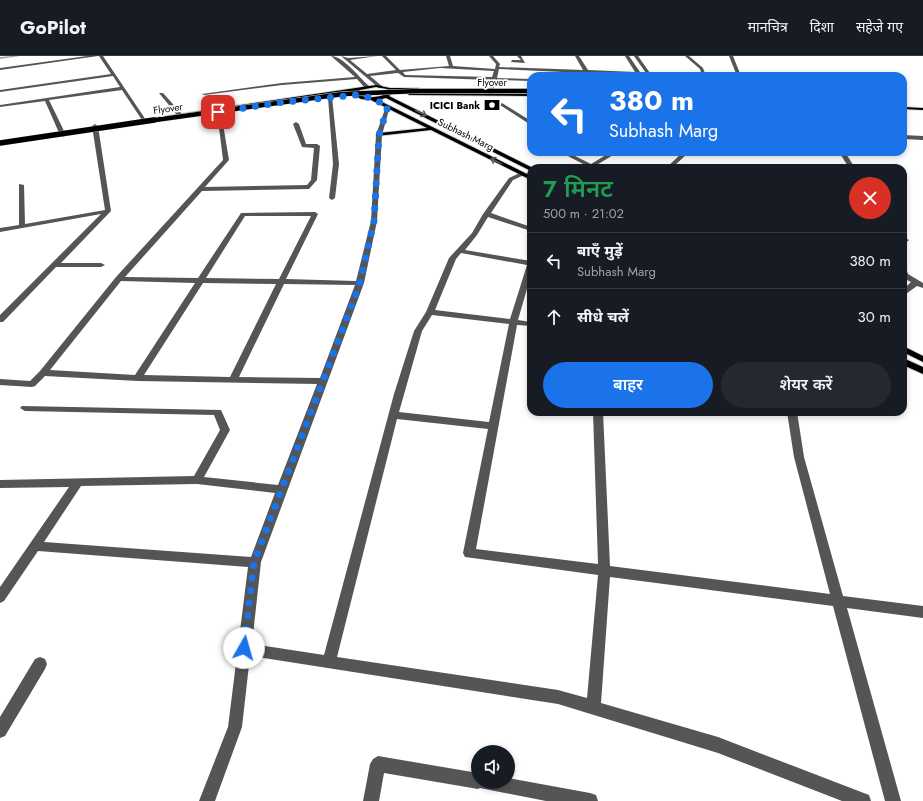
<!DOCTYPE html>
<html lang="hi">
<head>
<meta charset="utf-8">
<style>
	body { margin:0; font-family:Jost,"Noto Sans Devanagari",sans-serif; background:#242831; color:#f1f3f6; height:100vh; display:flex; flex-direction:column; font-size:15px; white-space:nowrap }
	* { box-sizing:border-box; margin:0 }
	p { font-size:13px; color:#9ea1a6 }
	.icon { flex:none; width:22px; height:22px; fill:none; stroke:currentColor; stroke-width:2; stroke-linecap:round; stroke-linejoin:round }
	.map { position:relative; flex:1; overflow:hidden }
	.side { position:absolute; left:527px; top:108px; width:380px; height:252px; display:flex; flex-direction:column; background:#171b24; border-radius:12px; box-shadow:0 2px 6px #0003 }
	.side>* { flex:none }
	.hud { position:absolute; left:527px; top:16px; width:380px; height:84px; border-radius:12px; box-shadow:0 2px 6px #0003; background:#1a73e8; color:#fff; overflow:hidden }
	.fabs { position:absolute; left:471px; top:689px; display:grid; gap:8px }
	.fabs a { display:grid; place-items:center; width:44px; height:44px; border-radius:50%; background:#171b24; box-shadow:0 2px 6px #0003; font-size:20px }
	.pin { position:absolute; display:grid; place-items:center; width:34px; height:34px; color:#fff; margin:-17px; border-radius:8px; box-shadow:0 2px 6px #0006 }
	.me { position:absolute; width:44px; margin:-22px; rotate:7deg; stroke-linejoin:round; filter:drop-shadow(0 0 3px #0008) }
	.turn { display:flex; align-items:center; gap:14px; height:84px; padding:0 16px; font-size:18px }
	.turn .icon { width:52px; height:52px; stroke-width:2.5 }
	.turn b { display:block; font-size:28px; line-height:34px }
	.round { display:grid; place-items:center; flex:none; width:42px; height:42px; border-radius:21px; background:#242831 }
	.head { display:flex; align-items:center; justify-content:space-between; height:68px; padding:0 16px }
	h1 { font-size:24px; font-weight:600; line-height:30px; color:#1e9e55 }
	.primary-button { display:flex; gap:8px; margin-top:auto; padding:8px 16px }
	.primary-button a { flex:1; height:46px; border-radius:24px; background:#1a73e8; color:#fff; font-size:16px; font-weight:600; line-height:46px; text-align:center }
	.primary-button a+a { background:#242831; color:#f1f3f6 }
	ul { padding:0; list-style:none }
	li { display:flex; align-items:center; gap:12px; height:56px; padding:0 16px; border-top:1px solid #363941 }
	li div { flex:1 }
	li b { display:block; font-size:15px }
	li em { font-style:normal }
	header { display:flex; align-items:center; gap:24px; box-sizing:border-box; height:56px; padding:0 20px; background:#171b24; border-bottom:1px solid #363941 }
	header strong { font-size:19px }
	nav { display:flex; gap:22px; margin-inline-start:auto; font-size:14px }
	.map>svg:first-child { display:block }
</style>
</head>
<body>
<header>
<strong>GoPilot</strong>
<nav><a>मानचित्र</a><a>दिशा</a><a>सहेजे गए</a></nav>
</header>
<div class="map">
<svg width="923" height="745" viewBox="0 0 923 745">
	<rect width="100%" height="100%" fill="#fff"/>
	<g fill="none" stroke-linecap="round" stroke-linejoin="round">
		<path fill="#a3a3a3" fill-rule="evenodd" d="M12,0H20L0,3V1Z"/>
		<defs>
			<path id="major" d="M376,29L390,32H419L417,34H393L394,36L389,40L533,112H531V115L529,114L386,42L378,44L531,120V124L431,74L377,80L376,79L379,77L427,72L371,44L361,43L352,38L354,36L142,66L139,64ZM376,31L387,33L389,36C380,42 367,43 357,38L360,34Z
				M407,37L531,38V40L409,39Z
				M903,51L923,52V54L903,53Z
				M903,290L923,300V306L903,296Z
				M903,302L923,311V318L903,309Z"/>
		</defs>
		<use href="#major" stroke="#dbdbdb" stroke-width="2"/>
		<path fill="#555" fill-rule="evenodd" d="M87,0H98L0,14V12Z
			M99,0H103L146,64H142L122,34L49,44L66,79L63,81L60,79L45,45L0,51V49L120,31L113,20L0,36V34L111,18Z
			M331,0C343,0 360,22 369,30V32H365L357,23L282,29L204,39L202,38L282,27L355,21Z
			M341,0L348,2L377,0L350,4L367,18L396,14L382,0H386L400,14L449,10L446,0H450L453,10L495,13L496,8L489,0H493L500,8L499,11L583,14L575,0H579L588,14L635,16L625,0H629L640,16L646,17L634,0H638L650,17L699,20L589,17L591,20H587L585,17L499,13L497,22L531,23V25L496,24L492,38L490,39L488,38L492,24L404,21L398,17L370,20L383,31L379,32ZM440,12L494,15L492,21L405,19L403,16Z
			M517,0H521L525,7L511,6L512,4H521Z
			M685,0H689L703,12L706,20H702L700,13Z
			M729,0H733L741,20H737Z
			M159,37H163L181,57V59H177Z
			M330,40L332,41L339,108L335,142L332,144L329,142L333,108L328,41Z
			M502,47L531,65V69L500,49Z
			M388,49L390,50L382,79L377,165L364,227L261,506L252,588L324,599L394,338L414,275L426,256L449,202L472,177L483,158L509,122L522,116L524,117V119L513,124L491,157L531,171V175L488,161L477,179L465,194L531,205V219L518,264L531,266V270L517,269L476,493L598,508L593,356H603L610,510L830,538L794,401L787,356H797L804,401L843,540L923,550V562L847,552L901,745H885L833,550L610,521L601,647L718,681L869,739L871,745H842L718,697L558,648L250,600L242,671L215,745H199L228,671L248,511L38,495L4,545L0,547V531L69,431L0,432V424L194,420L220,374L214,359L25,355L20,352L22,350L221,354L230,374L204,421L278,429L317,328L138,325L45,320L35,330L32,331L0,329V323L30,325L40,315L116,221L223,104L217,55L221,56L229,104L205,131L307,129L311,124L314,92L302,91L293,68L296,66L299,68L306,88H317L320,90L317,124L309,133L202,135L125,221L198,222L241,157L315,156L318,158L286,223L356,225L371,165L376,79L386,50ZM245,160H311L279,223L206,222ZM461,197L527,209L510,263L435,254L456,203ZM121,225L195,227L135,319L50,314ZM203,227L276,228L230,321L144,319ZM284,228L355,229L320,322L239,321ZM432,259L509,268L489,366L399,356L422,275ZM397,363L488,373L463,497L465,501L598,519L587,642L558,634L337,601ZM197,428L275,437L251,501L44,486L81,430Z
			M95,68L98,70L111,155L61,207H101L105,209L101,211H56L3,266H0V259L101,158L0,176V172L19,169V128L24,129L25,168L105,154L92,70Z
			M903,79L923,80V84L903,83Z
			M560,96H567L591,108L611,96H618L595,110L598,112H591Z
			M683,96H689L672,112H666Z
			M839,96H845L855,112H849Z
			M903,181L909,184L903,189Z
			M903,212H906L908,218L923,227V232L917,230L903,240V234L911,226L903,222Z
			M40,601L45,603L47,608L45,613L5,680L0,682V661L35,603Z
			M378,700L478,717V726H508V722L590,737L596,739L598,745H546L480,732L478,733L384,717L379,745H363L370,708L373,703Z"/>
		<use href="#major" fill="#000" fill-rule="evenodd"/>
		<defs>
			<path id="major-bridge-far1" d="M148,65L343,38L419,35H531"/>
			<path id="major-bridge" d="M0,87L154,64"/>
		</defs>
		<use href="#major-bridge-far1" stroke="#dbdbdb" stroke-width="5.5" stroke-linecap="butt"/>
		<use href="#major-bridge" stroke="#dbdbdb" stroke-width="6" stroke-linecap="butt"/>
		<use href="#major-bridge-far1" stroke="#000" stroke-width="4.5"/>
		<use href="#major-bridge" stroke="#000" stroke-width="5.5"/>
	</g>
	<defs><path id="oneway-shaft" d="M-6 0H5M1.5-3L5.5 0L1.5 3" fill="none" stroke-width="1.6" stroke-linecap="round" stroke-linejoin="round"/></defs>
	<g stroke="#595959">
		<use href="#oneway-shaft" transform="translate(421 57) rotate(27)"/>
		<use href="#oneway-shaft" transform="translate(496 105) rotate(-154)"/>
	</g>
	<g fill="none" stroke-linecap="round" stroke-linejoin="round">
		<path stroke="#1a73e8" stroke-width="7" stroke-dasharray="0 12.6" d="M218,56L284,46L356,39L371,42L388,50L379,79L374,165L359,230L254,506L244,592"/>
	</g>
	<defs>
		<symbol id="bank-bare" viewBox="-9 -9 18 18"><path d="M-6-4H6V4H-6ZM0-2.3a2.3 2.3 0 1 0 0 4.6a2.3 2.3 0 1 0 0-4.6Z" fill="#000" stroke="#fff" stroke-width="2.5" paint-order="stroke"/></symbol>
	</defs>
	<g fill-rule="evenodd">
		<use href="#bank-bare" x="481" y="38" width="22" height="22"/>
	</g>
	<g text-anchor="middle" stroke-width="3.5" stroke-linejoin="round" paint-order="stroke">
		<g font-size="10" fill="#000" stroke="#fff">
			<text x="492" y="30">Flyover</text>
			<text transform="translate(168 52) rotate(-8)" y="4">Flyover</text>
			<text transform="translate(466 78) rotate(26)" y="4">Subhash Marg</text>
		</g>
		<g font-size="10" font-weight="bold" fill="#000" stroke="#fff" text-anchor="end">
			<text x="480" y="53">ICICI Bank</text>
		</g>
	</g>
</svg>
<div class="fabs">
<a><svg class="icon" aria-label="sound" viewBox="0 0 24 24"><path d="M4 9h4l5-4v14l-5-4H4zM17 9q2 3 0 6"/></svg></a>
</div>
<div class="pin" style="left:218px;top:56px;background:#d93025"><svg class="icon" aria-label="arrive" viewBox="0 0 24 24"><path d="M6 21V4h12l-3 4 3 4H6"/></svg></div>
<svg class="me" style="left:244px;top:592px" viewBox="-20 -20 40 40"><circle r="19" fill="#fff"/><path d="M0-13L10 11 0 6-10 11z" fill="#1a73e8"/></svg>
<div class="hud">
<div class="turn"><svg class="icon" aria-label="left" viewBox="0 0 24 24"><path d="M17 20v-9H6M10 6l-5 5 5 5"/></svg><div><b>380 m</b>Subhash Marg</div></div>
</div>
<section class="side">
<div class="head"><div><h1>7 मिनट</h1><p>500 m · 21:02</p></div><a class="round" style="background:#d93025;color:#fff"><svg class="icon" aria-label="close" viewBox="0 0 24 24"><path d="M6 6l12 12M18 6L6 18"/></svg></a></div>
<ul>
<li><svg class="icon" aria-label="left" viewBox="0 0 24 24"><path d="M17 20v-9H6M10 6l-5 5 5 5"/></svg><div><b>बाएँ मुड़ें</b><p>Subhash Marg</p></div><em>380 m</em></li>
<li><svg class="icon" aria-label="ahead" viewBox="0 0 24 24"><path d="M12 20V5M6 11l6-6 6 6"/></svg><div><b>सीधे चलें</b></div><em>30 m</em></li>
</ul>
<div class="primary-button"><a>बाहर</a><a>शेयर करें</a></div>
</section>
</div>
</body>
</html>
